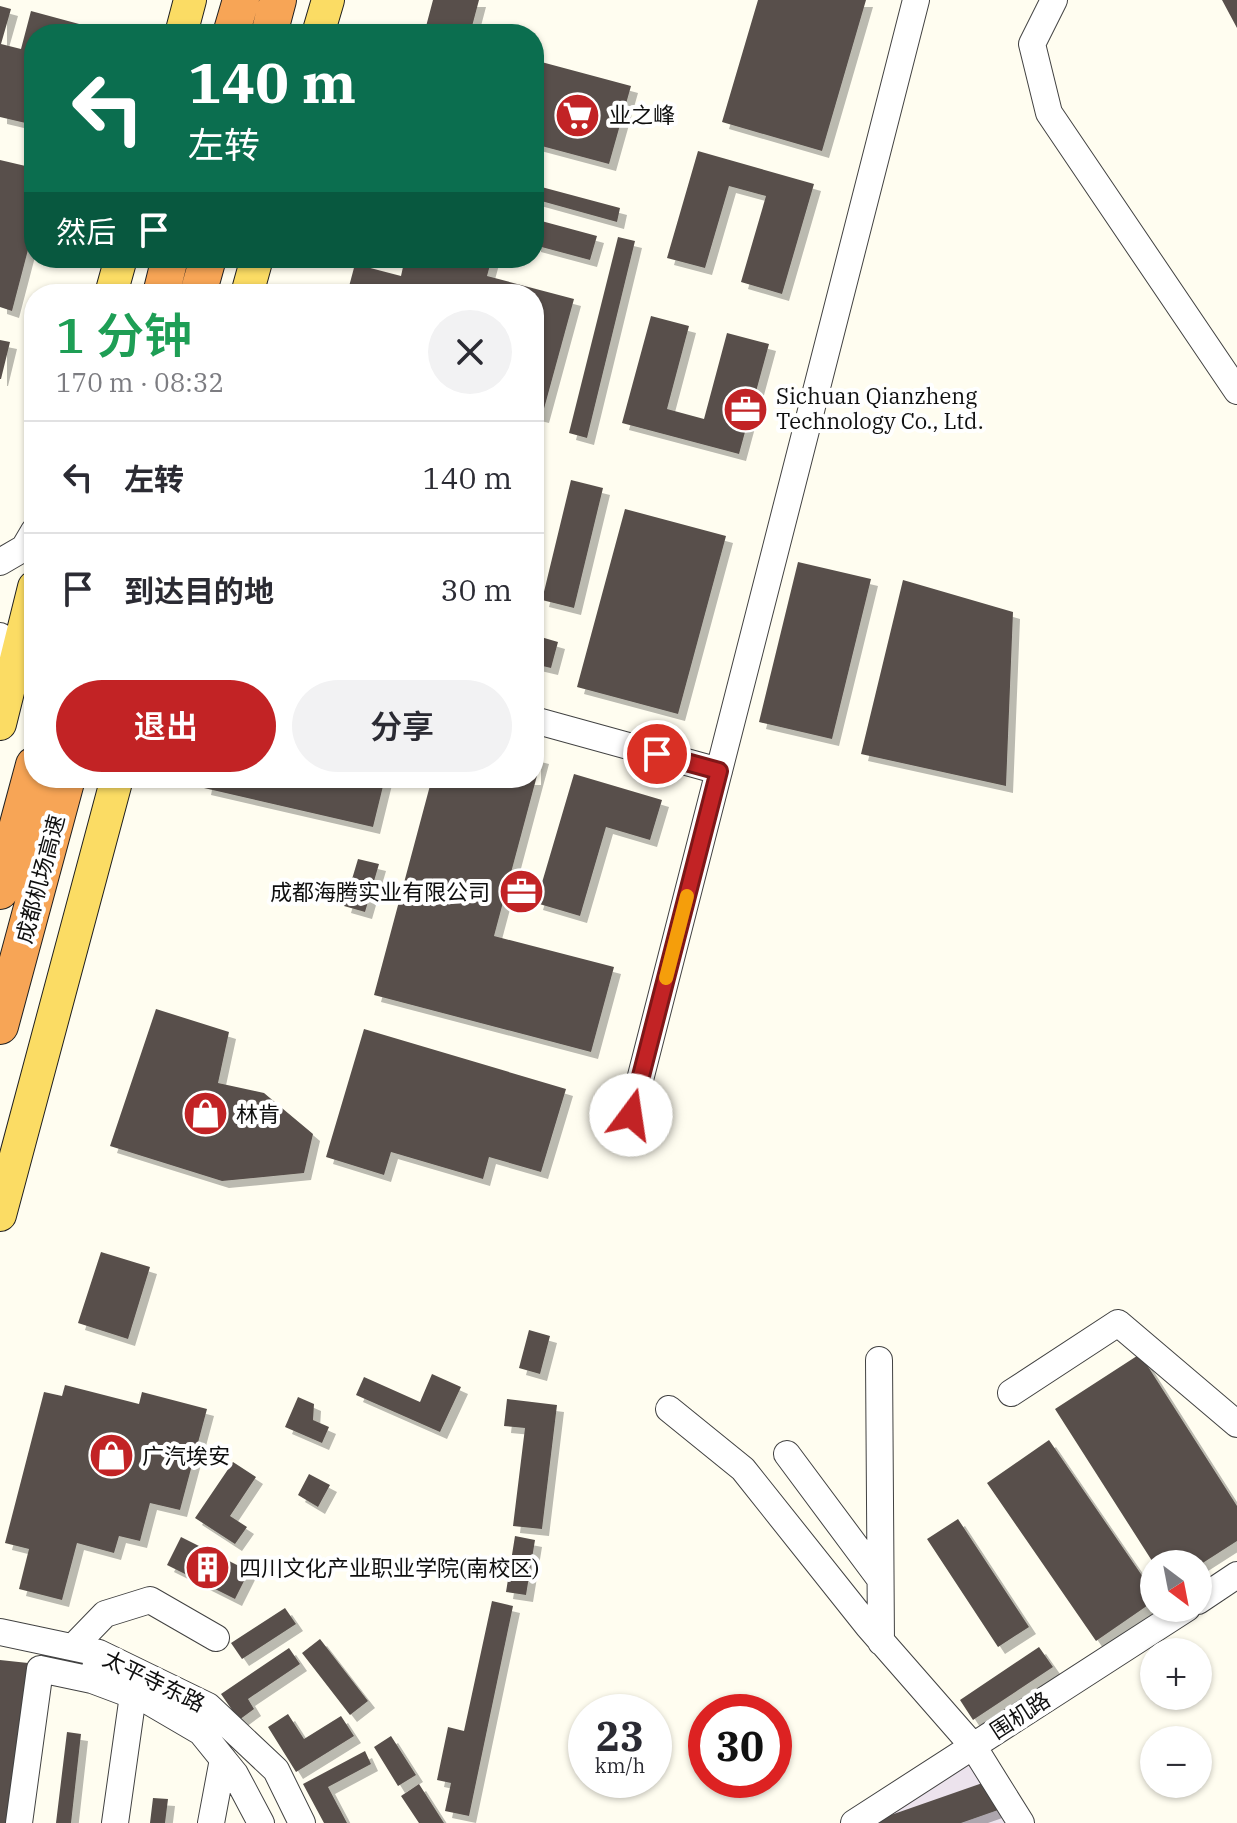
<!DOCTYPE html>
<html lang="zh">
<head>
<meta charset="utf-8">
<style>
	body { margin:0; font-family:"IBM Plex Serif","Noto Sans SC",serif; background:#f2f2f3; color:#2b2b33; height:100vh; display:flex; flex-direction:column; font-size:30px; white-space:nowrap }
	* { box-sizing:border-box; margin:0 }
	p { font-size:26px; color:#7c7c81 }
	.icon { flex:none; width:44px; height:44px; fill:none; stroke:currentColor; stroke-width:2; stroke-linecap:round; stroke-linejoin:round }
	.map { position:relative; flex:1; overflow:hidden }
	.sheet { position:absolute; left:24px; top:284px; width:520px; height:504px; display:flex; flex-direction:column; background:#fff; border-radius:32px; box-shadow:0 2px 6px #0004 }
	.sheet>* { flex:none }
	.banner { position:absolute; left:24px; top:24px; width:520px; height:244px; border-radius:32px; box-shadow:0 2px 6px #0004; background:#0b6e4f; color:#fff; overflow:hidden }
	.needle { width:52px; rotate:148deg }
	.controls { position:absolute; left:1140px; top:1550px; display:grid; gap:16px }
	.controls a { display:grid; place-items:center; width:72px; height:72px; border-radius:50%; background:#fff; box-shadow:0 2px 6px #0004; font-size:40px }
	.speed { position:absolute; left:568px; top:1694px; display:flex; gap:16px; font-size:40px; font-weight:700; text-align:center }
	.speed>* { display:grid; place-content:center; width:104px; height:104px; border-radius:50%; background:#fff; box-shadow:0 2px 6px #0004; line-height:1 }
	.speed small { font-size:20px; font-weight:400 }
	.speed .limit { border:12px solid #d22; background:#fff; color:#111 }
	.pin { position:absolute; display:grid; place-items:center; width:68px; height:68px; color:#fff; margin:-34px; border:4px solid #fff; border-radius:50%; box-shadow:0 2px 8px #0007 }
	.me { position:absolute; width:88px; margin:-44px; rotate:14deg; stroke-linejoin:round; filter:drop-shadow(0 0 6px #0008) }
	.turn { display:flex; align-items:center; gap:28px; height:168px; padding:0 32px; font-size:36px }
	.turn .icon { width:104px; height:104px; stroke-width:2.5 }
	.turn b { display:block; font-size:56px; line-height:68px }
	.then { display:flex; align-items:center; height:76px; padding:0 32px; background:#0003; gap:16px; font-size:30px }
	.round { display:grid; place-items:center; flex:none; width:84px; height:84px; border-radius:42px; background:#f2f2f3 }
	.summary { display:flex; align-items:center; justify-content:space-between; height:136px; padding:0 32px }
	h1 { font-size:48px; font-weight:600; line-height:60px; color:#1e9e55 }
	.cta { display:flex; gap:16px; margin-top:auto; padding:16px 32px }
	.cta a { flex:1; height:92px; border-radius:48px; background:#c22325; color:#fff; font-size:32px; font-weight:600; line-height:92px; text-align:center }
	.cta a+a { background:#f2f2f3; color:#2b2b33 }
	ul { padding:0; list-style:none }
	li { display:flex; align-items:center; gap:24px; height:112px; padding:0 32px; border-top:2px solid #e1e1e2 }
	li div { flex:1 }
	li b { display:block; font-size:30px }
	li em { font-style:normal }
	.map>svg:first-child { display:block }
</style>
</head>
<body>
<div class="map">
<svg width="1237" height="1823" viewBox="0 0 1237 1823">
	<defs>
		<filter id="shadow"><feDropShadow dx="7" dy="7" stdDeviation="0" flood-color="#0004"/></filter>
	</defs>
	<rect width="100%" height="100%" fill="#fffdf0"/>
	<path fill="#ece3ed" d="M991,1751L1030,1823H878Z"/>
	<path fill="#58504b" filter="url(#shadow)" d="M433,0H479L470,34H424Z
		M758,0H866L822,151L722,122Z
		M1222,0H1237V28Z
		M0,6L11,9L1,44L21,49L31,11L105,31L104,34H34V125L0,117Z
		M534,60L631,86L609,164L534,144Z
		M698,151L814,184L782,294L741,282L766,196L729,186L705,268L667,258Z
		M0,160L34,168V227L12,311L0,307Z
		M534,185L620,208L617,222L534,199Z
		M534,219L597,236L590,260L534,245Z
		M618,237L635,241L587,438L569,433Z
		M405,258H492L487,276L574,299L542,416L534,414V294H347L355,264L401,276Z
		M651,316L689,326L667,409L704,419L727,333L769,344L739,454L622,423Z
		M0,340L10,342L1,379H0Z
		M571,480L603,488L574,608L542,600Z
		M625,509L726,536L678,714L577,687Z
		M798,562L871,579L832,739L759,722Z
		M903,580L1013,612L1006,786L861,754Z
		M534,635L558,642L551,668L534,664Z
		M534,755L542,757L494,936L614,967L591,1052L374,995L432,778H534Z
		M574,774L662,800L650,840L606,827L580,916L536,903Z
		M206,778H385L373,827L204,788Z
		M358,859L379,864L365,912L344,906Z
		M156,1009L229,1032L218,1083L264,1093L313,1134L304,1173L222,1181L110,1146Z
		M364,1029L566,1089L541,1172L489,1157L483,1179L391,1152L384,1175L326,1157Z
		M101,1252L150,1267L128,1339L78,1323Z
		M529,1330L550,1336L540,1374L519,1368Z
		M1140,1354L1237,1506V1541L1198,1566V1564H1154L1055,1409Z
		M432,1374L461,1387L440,1432L356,1395L364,1377L420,1402Z
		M65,1385L139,1404L142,1392L207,1409L180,1510L150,1503L140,1541L119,1536L114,1553L77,1543L62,1600L19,1589L29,1549L5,1543L44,1392L62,1396Z
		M298,1397L314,1404L313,1420L329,1427L322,1443L285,1427Z
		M507,1399L557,1405L542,1529L513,1526L525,1428L504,1426Z
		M1049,1440L1154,1593V1601L1096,1641L987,1483Z
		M233,1462L256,1477L230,1516L247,1527L235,1544L195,1518Z
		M309,1474L330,1485L318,1507L298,1495Z
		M958,1519L1029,1627L998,1647L927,1539Z
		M515,1536L535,1540L526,1595L506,1592Z
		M181,1537L249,1571L235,1599L167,1565Z
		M492,1601L513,1606L469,1816L445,1811L451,1783L437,1780L448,1727L464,1731Z
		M285,1608L296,1624L242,1659L231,1643Z
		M320,1639L368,1701L350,1715L302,1653Z
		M1039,1647L1053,1667L973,1720L960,1700Z
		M289,1648L300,1664L248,1699L254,1709L239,1720L221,1694Z
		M0,1660L28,1663L10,1823H0Z
		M288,1714L304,1739L341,1716L354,1736L296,1772L268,1727Z
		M67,1732L81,1734L71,1823H56Z
		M391,1736L416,1775L398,1786L374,1747Z
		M365,1751L371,1764L328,1787L347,1823H324L303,1784Z
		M991,1780L1001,1809L961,1823H868Z
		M419,1784L444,1823H419L401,1796Z
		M153,1798L168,1799L165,1823H150Z"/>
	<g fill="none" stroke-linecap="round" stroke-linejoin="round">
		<defs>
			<path id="minor" d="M1054,0L1032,44L1049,113L1237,391
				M0,562L24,548L34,531
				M0,636L10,679
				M534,720L719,771
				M631,1115L916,0
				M879,1360L881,1642
				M1011,1393L1118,1323L1237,1424
				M669,1409L743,1469L868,1626L973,1746L1021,1823
				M787,1454L880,1579
				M1198,1601L1237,1575
				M0,1632L99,1653L208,1706L276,1770L302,1823
				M73,1647L105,1614L150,1600L216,1638
				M99,1653L92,1680L148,1701L201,1732L235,1774L261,1823
				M19,1823L40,1669L92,1680
				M115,1823L133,1695
				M211,1823L223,1759
				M854,1823L1187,1608"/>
			<path id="major" d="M181,34L190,0
				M318,34L328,0
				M111,294L121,258
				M247,294L257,258
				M0,724L34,587
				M0,1215L117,778"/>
			<path id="highway" d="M231,34L241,0
				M269,34L278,0
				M161,294L170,258
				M198,294L208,258
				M0,891L34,765
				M0,1026L67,778"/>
		</defs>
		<use href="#minor" stroke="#424242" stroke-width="28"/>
		<use href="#major" stroke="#202020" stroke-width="34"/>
		<use href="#highway" stroke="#202020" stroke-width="38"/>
		<use href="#minor" stroke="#fff" stroke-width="26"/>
		<use href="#major" stroke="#fbdc64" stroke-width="32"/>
		<use href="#highway" stroke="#f7a556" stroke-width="36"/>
	</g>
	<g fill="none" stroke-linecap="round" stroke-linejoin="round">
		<defs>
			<path id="route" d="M631,1115L719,771L657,754"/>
		</defs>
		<use href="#route" stroke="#7e1718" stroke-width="20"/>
		<use href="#route" stroke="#c22325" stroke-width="14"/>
		<path stroke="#f59e0b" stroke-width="14" d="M666,978L687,896"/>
	</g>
	<defs>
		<symbol id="supermarket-disc" viewBox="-11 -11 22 22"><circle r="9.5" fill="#c22325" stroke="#fff"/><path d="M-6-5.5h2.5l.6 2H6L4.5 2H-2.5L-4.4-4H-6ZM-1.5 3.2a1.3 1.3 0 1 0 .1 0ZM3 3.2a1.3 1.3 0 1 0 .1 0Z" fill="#fff"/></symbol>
		<symbol id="office-disc" viewBox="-11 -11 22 22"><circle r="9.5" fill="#c22325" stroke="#fff"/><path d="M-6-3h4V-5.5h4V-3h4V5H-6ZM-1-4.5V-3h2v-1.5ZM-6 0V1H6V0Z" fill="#fff"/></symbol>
		<symbol id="shop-disc" viewBox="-11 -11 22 22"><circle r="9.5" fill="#c22325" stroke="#fff"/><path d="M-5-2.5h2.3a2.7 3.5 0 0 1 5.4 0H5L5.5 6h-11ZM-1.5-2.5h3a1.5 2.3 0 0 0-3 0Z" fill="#fff"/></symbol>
		<symbol id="building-disc" viewBox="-11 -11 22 22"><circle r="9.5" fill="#c22325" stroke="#fff"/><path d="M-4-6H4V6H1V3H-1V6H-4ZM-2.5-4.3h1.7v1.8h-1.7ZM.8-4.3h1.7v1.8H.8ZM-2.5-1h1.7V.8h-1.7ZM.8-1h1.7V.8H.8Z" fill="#fff"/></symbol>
	</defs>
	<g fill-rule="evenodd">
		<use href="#supermarket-disc" x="552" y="90" width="51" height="51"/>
		<use href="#office-disc" x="720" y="384" width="51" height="51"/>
		<use href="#office-disc" x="496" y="866" width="51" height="51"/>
		<use href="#shop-disc" x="180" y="1088" width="51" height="51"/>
		<use href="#shop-disc" x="86" y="1430" width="51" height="51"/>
		<use href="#building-disc" x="182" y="1542" width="51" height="51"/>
	</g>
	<g text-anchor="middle" stroke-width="8" stroke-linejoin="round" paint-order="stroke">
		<g font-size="22" fill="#0f0f0f" stroke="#fff" text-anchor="start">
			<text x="609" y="123">业之峰</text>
			<text x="776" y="404">Sichuan Qianzheng<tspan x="776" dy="25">Technology Co., Ltd.</tspan></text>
			<text x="490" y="900" text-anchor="end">成都海腾实业有限公司</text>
			<text x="236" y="1122">林肯</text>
			<text x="142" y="1464">广汽埃安</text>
			<text x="239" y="1576">四川文化产业职业学院(南校区)</text>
		</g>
		<g font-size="22" fill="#0f0f0f" stroke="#fff">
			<text transform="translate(40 879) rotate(-75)" y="8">成都机场高速</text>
			<text transform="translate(154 1681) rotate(26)" y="8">太平寺东路</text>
			<text transform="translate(1020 1715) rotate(-33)" y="8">围机路</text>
		</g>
	</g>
</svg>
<div class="controls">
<a><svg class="needle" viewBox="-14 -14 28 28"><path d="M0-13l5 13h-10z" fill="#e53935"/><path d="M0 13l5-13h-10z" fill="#7c7c81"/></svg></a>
<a>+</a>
<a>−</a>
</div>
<div class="speed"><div>23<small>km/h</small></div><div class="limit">30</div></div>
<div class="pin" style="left:657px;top:754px;background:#d93025"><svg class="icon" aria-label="arrive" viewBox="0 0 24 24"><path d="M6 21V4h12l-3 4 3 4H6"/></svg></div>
<svg class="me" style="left:631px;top:1115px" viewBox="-20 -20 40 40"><circle r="19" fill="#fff"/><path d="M0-13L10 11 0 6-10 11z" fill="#c22325"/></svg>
<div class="banner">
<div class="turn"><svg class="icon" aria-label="left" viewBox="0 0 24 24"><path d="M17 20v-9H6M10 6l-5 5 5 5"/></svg><div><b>140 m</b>左转</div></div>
<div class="then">然后<svg class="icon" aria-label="arrive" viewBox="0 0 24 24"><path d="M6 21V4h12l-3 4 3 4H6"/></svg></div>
</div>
<section class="sheet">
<div class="summary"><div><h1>1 分钟</h1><p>170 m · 08:32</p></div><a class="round"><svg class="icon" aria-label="close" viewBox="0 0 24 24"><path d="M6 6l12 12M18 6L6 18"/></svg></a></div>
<ul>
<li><svg class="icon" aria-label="left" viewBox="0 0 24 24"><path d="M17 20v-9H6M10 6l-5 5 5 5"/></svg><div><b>左转</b></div><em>140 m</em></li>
<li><svg class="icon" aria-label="arrive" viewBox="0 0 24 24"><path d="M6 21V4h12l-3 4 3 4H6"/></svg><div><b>到达目的地</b></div><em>30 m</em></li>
</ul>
<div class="cta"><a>退出</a><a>分享</a></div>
</section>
</div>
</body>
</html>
